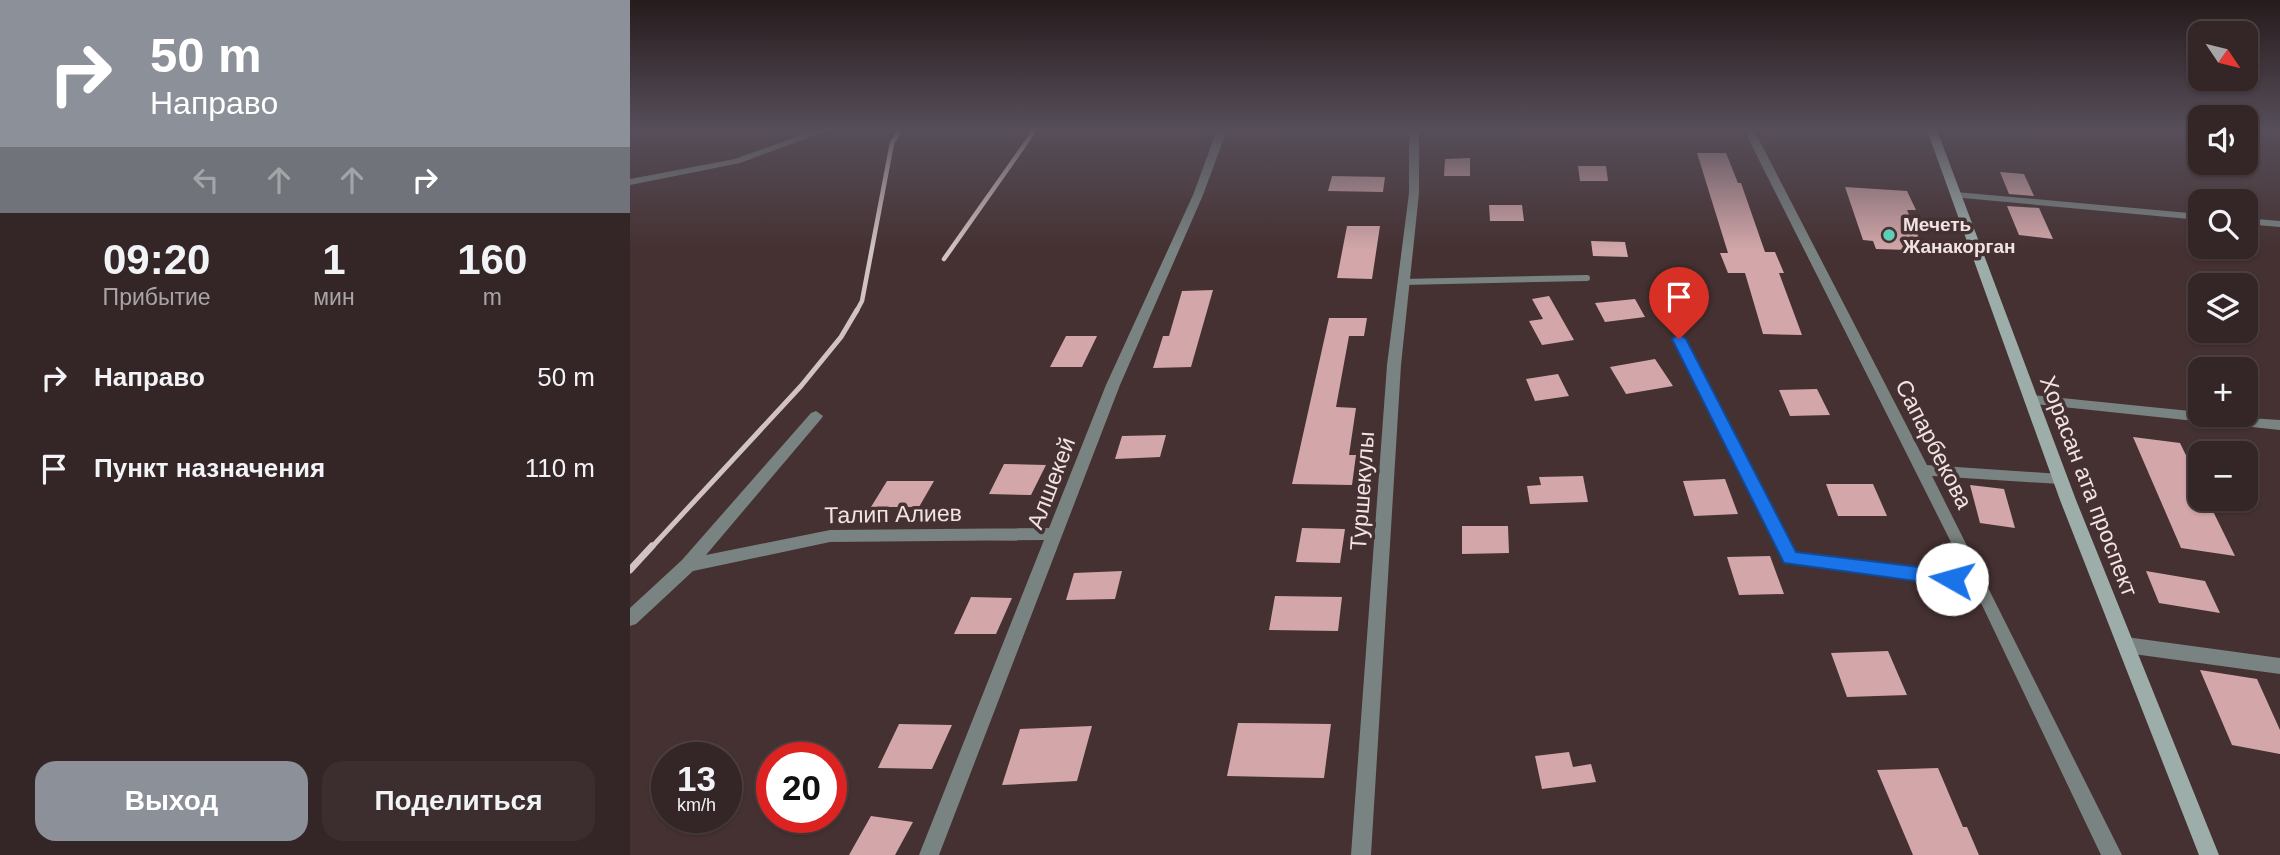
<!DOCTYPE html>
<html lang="ru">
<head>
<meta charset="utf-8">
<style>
	body { margin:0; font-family:Helvetica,sans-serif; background:#3c2d2e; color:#f1f3f6; height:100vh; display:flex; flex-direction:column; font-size:26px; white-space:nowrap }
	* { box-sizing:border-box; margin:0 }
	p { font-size:23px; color:#a9a5a7 }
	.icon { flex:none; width:38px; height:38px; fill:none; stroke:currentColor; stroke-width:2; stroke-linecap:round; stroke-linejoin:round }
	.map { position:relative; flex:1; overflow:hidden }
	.panel { display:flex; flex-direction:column; background:#342526; width:630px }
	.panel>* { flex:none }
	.top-card { background:#8c9099; color:#fff; overflow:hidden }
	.needle { width:46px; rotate:125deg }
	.fabs { position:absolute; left:1558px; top:21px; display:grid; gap:14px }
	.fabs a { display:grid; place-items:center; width:70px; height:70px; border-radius:14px; background:#342526; box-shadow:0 2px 5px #0004,0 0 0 2px #4e4243; font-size:35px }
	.speed { position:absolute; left:21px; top:742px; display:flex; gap:14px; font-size:35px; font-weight:700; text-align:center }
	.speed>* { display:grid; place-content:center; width:91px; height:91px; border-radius:50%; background:#342526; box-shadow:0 2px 5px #0004,0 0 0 2px #4e4243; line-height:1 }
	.speed small { font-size:18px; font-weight:400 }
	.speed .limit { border:10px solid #d22; background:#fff; color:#111 }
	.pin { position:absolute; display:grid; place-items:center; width:60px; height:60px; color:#fff; margin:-72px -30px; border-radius:50% 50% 50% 0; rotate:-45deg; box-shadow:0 0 7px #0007 }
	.pin .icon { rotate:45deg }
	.me { position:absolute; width:77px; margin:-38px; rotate:277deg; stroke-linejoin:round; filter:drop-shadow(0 0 5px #0008) }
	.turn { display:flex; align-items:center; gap:24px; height:147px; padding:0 35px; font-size:32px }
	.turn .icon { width:91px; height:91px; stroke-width:2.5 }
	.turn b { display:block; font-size:49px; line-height:60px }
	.lanes { display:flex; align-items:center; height:66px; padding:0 35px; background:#0003; justify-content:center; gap:35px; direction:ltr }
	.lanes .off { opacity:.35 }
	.eta { display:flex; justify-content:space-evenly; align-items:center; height:119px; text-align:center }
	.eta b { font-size:42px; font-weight:700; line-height:49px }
	.button { display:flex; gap:14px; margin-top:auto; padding:14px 35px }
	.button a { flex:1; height:80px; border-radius:21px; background:#8c9099; color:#fff; font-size:28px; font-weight:700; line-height:80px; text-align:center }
	.button a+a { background:#3c2d2e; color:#f1f3f6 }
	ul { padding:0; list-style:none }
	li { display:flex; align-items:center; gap:21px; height:91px; padding:0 35px }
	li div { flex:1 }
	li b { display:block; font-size:26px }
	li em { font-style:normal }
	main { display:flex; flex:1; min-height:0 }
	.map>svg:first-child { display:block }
</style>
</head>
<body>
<main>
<section class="panel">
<div class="top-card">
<div class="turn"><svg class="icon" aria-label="right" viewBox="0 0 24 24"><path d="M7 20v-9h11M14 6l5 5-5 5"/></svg><div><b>50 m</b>Направо</div></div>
<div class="lanes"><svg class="icon off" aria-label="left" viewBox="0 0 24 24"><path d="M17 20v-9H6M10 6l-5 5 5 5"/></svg><svg class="icon off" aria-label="ahead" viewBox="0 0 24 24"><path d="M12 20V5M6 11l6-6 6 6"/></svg><svg class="icon off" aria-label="ahead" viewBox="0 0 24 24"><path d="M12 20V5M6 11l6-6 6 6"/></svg><svg class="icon" aria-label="right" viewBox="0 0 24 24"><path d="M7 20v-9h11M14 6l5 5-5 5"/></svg></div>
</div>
<div class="eta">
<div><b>09:20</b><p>Прибытие</p></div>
<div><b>1</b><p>мин</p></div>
<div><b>160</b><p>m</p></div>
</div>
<ul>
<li><svg class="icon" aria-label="right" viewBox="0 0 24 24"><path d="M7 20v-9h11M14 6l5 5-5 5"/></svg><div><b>Направо</b></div><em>50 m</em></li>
<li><svg class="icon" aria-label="arrive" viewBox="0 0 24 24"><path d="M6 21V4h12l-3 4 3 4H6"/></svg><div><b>Пункт назначения</b></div><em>110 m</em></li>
</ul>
<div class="button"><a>Выход</a><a>Поделиться</a></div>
</section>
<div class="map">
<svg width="1650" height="855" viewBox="0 0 1650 855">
	<rect width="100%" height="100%" fill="#453132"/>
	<path fill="#d3a7a9" d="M1067,153H1096L1108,183H1111L1135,252H1145L1154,273H1149L1172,335L1133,334L1115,273H1098L1090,253H1098Z
		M840,158V176H814L815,159Z
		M948,166H976L978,181H950Z
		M1370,172L1394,174L1404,196L1379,194Z
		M702,176L755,177L753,192L698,191Z
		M1215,187L1277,191L1286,210H1277L1289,238L1284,237L1286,243L1277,242L1280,250L1246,249L1243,241L1233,240Z
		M859,205H892L894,221H860Z
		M1377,206L1409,208L1423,239L1389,235Z
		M717,226H750L742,279L707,278Z
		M961,241L995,242L998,257L963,256Z
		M583,290L561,367L523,368L533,336H539L552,291Z
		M919,296L944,340L912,345L899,321L913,319L902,299Z
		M1005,299L1015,317L975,322L965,303Z
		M699,318H737L734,336H719L706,407L726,408L719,455H726L722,485L662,484Z
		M436,336H467L452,367H420Z
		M1025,359L1043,386L996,394L980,367Z
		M928,374L939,396L905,401L896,379Z
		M1187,389L1200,415L1160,416L1149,390Z
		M536,435L530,457L485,459L492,436Z
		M1503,437L1550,443L1570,484V499H1577L1605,556L1551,548Z
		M374,464L416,465L401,495L359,494Z
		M953,476L958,502L900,504L897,486L911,485L909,477Z
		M1095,479L1108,514L1064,516L1053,481Z
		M257,481H304L289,507H241Z
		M1196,484H1243L1257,516H1208Z
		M1340,485L1374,489L1385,528L1350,523Z
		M832,526H878L879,553L832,554Z
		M672,528L715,529L710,563L666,562Z
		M1140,556L1154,594L1109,595L1097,557Z
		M492,571L485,599L436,600L444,573Z
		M1516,571L1575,581L1590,613L1529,603Z
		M645,596L712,597L708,631L639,630Z
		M341,597L382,598L366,634H324Z
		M1258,651L1277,695L1217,697L1201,653Z
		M1570,670L1627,679L1650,730V754L1602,745Z
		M608,723L701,724L694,778L597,776Z
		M269,724L322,725L302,769L248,768Z
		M462,726L447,781L372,785L390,729Z
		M939,752L943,767L961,764L966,782L912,789L905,756Z
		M1308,768L1333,827H1337L1349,855H1283L1247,770Z
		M241,816L283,822L265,855H219Z"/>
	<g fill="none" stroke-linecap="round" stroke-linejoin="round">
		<path stroke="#798381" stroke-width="6" d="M773,282L957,278"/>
		<path stroke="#798381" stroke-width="8" d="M1049,339L1156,548"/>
		<path stroke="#798381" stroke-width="10" d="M1155,546L1161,558L1349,582"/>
		<path fill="#798381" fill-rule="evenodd" d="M185,130H199L110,163L0,185V179L105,159Z
			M587,130H597L573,195L490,385L309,855H289L414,540L200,542L63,571L6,624L0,626V608L52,560L181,413L186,411L193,416L191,419L76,555L200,530L419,528L476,385L563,195Z
			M779,130H789V193L771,365L741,855H721L757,365L779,193Z
			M1114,130H1124L1297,465L1430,474L1435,475L1437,479L1435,483L1430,484L1302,476L1492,855H1471L1341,582Z
			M1326,192L1570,214V220L1322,197L1321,195Z
			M1615,218L1650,221V227L1615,224Z
			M1401,395L1570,412V415L1650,420V430L1396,403L1394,400Z
			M1496,637L1650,658V674L1496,653L1490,650L1487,645L1490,640Z"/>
		<path fill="#9daeaa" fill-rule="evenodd" d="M1297,130H1307L1446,500L1589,855H1569L1430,500Z"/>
		<path stroke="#d1c2c3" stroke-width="4.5" d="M314,259L405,130
			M226,312L232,301L262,143L270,130"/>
		<path stroke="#d1c2c3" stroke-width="5" d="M21,548L171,386L211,337L227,310"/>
		<path stroke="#d1c2c3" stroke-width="7" d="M0,570L22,546"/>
	</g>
	<linearGradient id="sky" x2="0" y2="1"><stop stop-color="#261b1c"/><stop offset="0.52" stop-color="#564e5a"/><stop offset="1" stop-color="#564e5a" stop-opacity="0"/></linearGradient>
	<rect width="1650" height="250" fill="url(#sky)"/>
	<path fill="#1a73e8" stroke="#114b97" stroke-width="2" d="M1049,334L1056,339L1166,552L1322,571L1329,573L1331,579L1329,584L1322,586L1154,563L1042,339Z"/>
	<circle fill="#5eceb7" stroke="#453132" stroke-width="2.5" cx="1259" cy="235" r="7"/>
	<g text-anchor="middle" stroke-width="7" stroke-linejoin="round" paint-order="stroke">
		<g font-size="19" font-weight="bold" fill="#f1e3e4" stroke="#453132" text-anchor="start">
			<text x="1273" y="231">Мечеть<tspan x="1273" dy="22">Жанакорган</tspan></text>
		</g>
		<g font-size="23" fill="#f1e3e4" stroke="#453132">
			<text transform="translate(1304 444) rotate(63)" y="8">Сапарбекова</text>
			<text transform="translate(421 483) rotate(-69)" y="8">Алшекей</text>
			<text transform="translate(1459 486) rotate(69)" y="8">Хорасан ата проспект</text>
			<text transform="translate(732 491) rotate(-86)" y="8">Туршекулы</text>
			<text transform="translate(263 514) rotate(-1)" y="8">Талип Алиев</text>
		</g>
	</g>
</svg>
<div class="fabs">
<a><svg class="needle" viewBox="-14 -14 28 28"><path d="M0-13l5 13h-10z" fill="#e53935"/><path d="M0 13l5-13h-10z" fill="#a9a5a7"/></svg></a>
<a><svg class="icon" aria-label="sound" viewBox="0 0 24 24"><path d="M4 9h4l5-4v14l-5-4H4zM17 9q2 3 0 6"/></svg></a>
<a><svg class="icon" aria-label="search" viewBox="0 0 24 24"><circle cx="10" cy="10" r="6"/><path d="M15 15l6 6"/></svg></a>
<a><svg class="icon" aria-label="layers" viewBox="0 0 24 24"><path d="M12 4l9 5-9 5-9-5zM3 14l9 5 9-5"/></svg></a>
<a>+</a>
<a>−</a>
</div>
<div class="speed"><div>13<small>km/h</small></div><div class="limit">20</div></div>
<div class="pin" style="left:1049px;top:339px;background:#d93025"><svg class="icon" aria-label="arrive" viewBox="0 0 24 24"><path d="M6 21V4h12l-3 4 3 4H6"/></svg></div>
<svg class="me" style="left:1322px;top:579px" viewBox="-20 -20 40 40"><circle r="19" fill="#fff"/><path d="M0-13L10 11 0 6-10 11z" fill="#1a73e8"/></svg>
</div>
</main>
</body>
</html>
